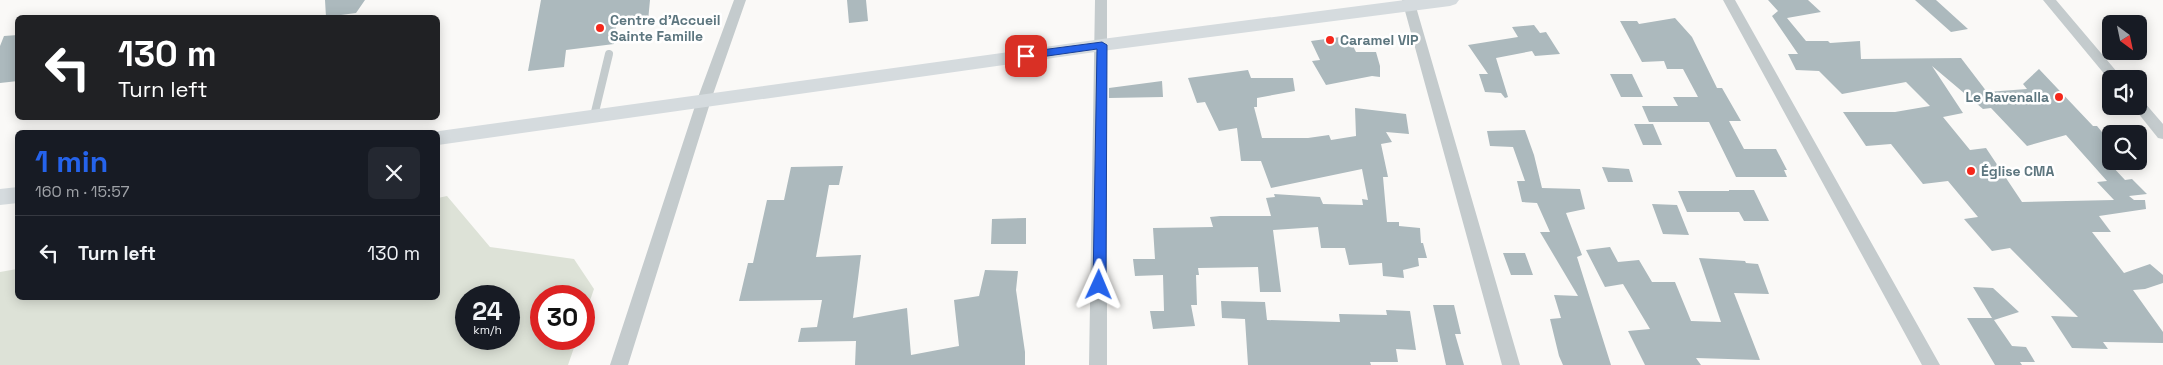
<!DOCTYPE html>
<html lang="en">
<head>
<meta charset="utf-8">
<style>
	body { margin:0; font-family:"Space Grotesk",sans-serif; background:#242831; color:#f1f3f6; height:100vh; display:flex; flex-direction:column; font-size:19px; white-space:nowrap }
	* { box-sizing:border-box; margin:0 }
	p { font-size:16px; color:#9ea1a6 }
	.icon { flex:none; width:28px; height:28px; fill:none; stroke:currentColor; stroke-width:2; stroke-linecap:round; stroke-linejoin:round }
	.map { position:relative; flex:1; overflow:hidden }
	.sheet { position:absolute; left:15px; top:130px; width:425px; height:170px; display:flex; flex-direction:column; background:#171b24; border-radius:8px; box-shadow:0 2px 12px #0003 }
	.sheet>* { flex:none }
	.banner { position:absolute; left:15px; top:15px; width:425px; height:105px; border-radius:8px; box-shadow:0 2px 12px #0003; background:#202124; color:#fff; overflow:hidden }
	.needle { width:32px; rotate:147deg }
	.tools { position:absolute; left:2102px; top:15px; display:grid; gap:10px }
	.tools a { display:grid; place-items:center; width:45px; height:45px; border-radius:8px; background:#171b24; box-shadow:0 2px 12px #0003; font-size:25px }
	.speed { position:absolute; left:455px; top:285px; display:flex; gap:10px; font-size:25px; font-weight:700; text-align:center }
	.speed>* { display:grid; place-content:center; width:65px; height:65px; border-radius:50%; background:#171b24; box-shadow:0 2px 12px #0003; line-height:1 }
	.speed small { font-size:12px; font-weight:400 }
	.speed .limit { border:8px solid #d22; background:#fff; color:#111 }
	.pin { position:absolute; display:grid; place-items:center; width:42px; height:42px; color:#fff; margin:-21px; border-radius:10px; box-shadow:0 2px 8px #0006 }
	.me { position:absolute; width:55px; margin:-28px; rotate:1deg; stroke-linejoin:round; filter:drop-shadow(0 0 4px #0008) }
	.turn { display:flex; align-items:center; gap:18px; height:105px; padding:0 20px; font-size:22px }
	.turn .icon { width:65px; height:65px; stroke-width:2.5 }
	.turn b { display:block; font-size:35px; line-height:42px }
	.round { display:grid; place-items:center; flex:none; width:52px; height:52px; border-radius:8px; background:#242831 }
	.summary { display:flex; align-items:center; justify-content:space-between; height:85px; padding:0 20px }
	h1 { font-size:30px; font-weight:700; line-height:38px; color:#2563eb }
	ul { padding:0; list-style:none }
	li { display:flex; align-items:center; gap:15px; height:75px; padding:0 20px; border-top:1px solid #363941 }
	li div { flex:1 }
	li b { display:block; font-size:19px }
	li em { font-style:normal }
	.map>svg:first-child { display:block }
</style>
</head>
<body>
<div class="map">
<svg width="2163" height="365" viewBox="0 0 2163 365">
	<rect width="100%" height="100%" fill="#faf9f7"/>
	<path fill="#dde2d7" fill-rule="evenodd" d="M447,196L490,247L574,259L594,289L584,318V296H541V339H577L568,365H0V272L17,269L18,298H438V198ZM466,296H509V339H466Z"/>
	<path fill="#acb9bd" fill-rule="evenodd" d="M325,0H365L356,13L326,17Z
		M541,0H650L648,21L616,25L614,44L566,50L564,67L528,71Z
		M847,0H866L868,21L849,23Z
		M1768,0H1808L1821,12L1787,18L1806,41H1828L1830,43L1860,41L1861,59L1961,58L1987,92L2027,89L2023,84L2039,69L2093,126H2097L2111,143V165L2125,180L2132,179L2147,194L2129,196L2134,200H2145L2146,209L2099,216L2111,232H2092L2124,273L2150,264L2163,275V283L2145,289L2133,290L2163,332V343L2103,342L2108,349L2072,348L2051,316L2078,317L2010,248L1992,251L1964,219L1978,217L1948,181L1923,184L1891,144L1866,146L1843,112H1895L1930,106L1906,82L1842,94L1819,71L1796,70L1788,54H1798L1772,16L1778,11ZM1932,66L1983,109L1991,108L2027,146L2066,135L2107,181L2097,182L2114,200L2022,202L1986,148L1970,150L1943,117L1963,113Z
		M1915,0H1936L1968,29L1951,32Z
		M1675,18L1692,37L1717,88H1722L1741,121H1729L1744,149H1776L1787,170H1784L1787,177H1736L1709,122H1649L1642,106H1678L1673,97H1698L1683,69H1667L1664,61L1642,62L1620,21H1637L1639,24Z
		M1534,25L1540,33L1546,32L1560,54L1535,56L1532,51L1496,58L1508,97L1505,98L1501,93L1485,92L1479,74H1488L1468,45L1518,37L1512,27Z
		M18,35V81L0,83V46L4,36Z
		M1348,36L1356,52H1376L1380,66V77L1372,76L1326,85L1312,61L1320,60L1311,41Z
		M1248,70L1251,78H1293L1295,91L1257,98V107H1254L1262,138H1308L1329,135L1331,140L1356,136L1355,108L1406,114L1409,134L1386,132L1392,142L1381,144L1388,177H1383L1387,222H1399V226L1420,228L1421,243H1423L1427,258H1418L1419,266L1403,270L1404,278L1383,276L1382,263L1349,265L1345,248H1321L1318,227L1273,230L1281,292H1260L1258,267L1198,268L1199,275H1196L1197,305H1191L1195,326L1153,329L1150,311H1164L1163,275L1135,276L1133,259H1155L1153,228L1213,227L1210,217L1220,216H1271L1266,198L1275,197L1274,194L1320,197L1323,204L1363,205L1362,199L1368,200L1362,169L1271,188L1261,161H1241L1237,128L1219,131L1205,102L1197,103L1188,78Z
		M1610,74H1632L1643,97H1621Z
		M1162,81L1163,97L1109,98V88Z
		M1634,124H1653L1662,145H1643Z
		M1525,130L1534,155L1542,188L1580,189L1585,209L1566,213L1582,255L1577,257L1611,365H1563L1559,356L1550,319L1561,318L1554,295L1578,296L1540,232H1550L1537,203L1522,202L1517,181H1525L1513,147L1490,146L1487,131Z
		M843,166L839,185H829L816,257L861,255L853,318L907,308L911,355L959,346L954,300L979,296L985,270L1018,271L1016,290L1025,352V365H855L856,341L798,342L801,328L817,327L822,300L739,301L748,263H753L767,200H784L791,167Z
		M1602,167L1629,169L1633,182H1608Z
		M1729,190H1754L1769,221H1744L1739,212H1687L1678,191H1729Z
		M1652,204L1677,205L1689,235L1663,234Z
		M1026,218V244H991L992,219Z
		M1610,247L1618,262L1639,260L1652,282H1675L1691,321L1721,322L1699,258L1745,261L1746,263L1758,264L1769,294L1734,293L1760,360L1696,358L1701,365H1645L1628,331L1650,329L1623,284L1605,287L1586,250Z
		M1503,253H1525L1533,275H1511Z
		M1973,287L1993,288L2019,312L1994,320L2012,346L2026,347L2035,362H2020L2022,365H1995L1967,318H1992Z
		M1221,301L1265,302L1267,320L1340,322L1339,314L1387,315L1386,310L1410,311L1416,350L1396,349L1398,362H1370L1371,365H1248L1245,319L1222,318Z
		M1433,305H1454L1461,334H1455L1464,365H1446Z"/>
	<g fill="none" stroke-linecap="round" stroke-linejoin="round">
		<path stroke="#c4cbcd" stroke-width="8" d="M594,116L609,54"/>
		<path fill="#c4cbcd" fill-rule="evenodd" d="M734,0H746L711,100L628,365H610L697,100Z
			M1095,0H1107V365H1089Z
			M1402,0H1414L1520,365H1502Z
			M1723,0H1735L1940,365H1922Z
			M2043,0H2056L2123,79H2111V82Z
			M2139,100L2144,102L2163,124V139L2158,138L2134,108L2133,106H2139Z"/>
		<path fill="#d5dbde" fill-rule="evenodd" d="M1405,0H1459L1456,4L1450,6L1102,51L438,145V132H432L1102,39Z
			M18,187V203L0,205V189Z"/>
	</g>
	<path fill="#2563eb" stroke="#184099" d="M1102,42L1107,45L1106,285L1104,289H1095L1093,285L1097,49L1026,59L1021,56L1026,52Z"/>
	<g fill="#f5271b" stroke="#fff" stroke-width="2">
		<circle cx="600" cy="28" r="5"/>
		<circle cx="1330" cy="40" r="5"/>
		<circle cx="2059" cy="97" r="5"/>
		<circle cx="1971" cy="171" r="5"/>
	</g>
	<g text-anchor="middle" stroke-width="5" stroke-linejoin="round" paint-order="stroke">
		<g font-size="14" font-weight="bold" fill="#5d767f" stroke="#fff" text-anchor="start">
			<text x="610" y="25">Centre d'Accueil<tspan x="610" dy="16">Sainte Famille</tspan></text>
			<text x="1340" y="45">Caramel VIP</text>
			<text x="2049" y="102" text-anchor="end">Le Ravenalla</text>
			<text x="1981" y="176">Église CMA</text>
		</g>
	</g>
</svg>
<div class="tools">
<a><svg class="needle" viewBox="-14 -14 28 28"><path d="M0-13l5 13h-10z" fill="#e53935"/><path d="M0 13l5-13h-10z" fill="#9ea1a6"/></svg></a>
<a><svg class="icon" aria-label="sound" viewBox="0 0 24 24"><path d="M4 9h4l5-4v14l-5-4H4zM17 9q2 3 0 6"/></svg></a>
<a><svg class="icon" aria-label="search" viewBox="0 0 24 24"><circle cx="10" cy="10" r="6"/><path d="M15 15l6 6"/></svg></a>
</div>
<div class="speed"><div>24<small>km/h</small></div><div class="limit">30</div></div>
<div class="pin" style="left:1026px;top:56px;background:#d93025"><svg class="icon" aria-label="arrive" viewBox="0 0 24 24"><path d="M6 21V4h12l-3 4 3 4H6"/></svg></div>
<svg class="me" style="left:1099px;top:285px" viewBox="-20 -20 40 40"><path d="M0-17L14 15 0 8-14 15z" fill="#2563eb" stroke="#fff" stroke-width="4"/></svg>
<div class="banner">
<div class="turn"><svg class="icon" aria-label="left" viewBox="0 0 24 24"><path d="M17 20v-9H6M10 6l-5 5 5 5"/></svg><div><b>130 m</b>Turn left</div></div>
</div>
<section class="sheet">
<div class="summary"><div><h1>1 min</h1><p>160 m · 15:57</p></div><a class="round"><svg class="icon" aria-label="close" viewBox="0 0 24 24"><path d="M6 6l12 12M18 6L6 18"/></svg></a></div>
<ul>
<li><svg class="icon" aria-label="left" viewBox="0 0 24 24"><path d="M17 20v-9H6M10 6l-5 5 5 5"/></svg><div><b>Turn left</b></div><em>130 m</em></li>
</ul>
</section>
</div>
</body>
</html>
